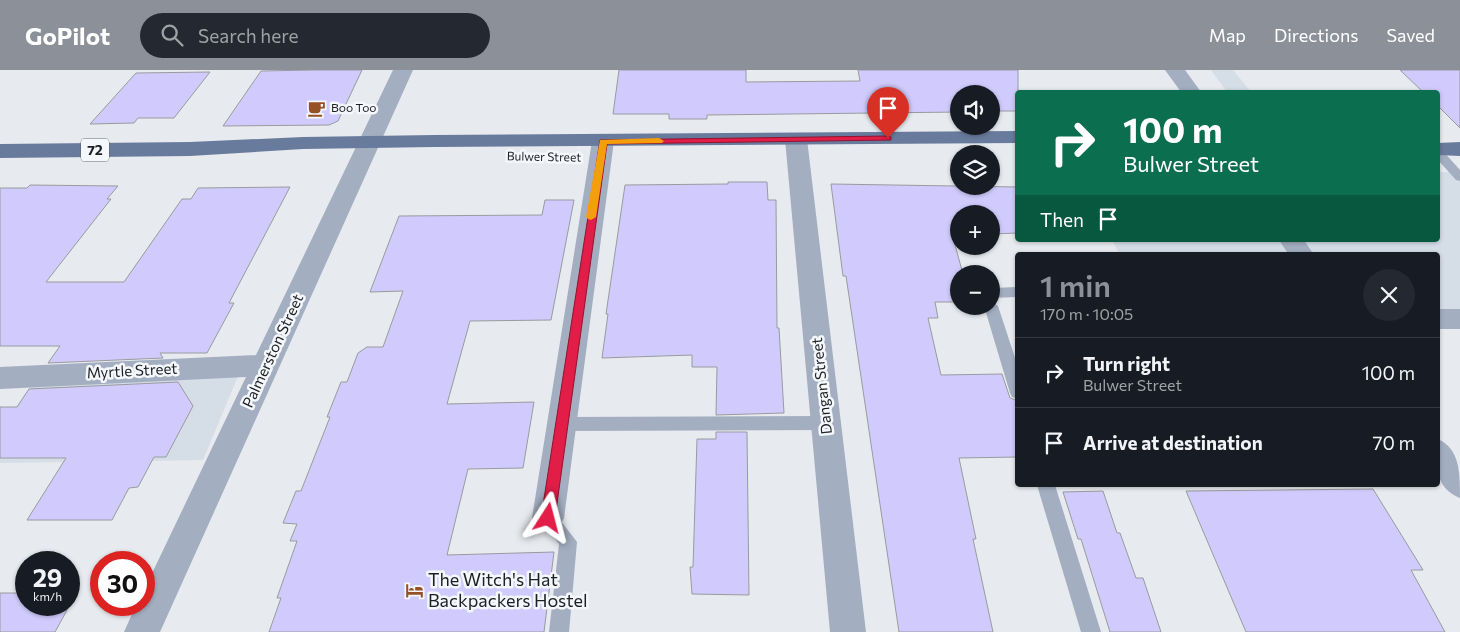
<!DOCTYPE html>
<html lang="en">
<head>
<meta charset="utf-8">
<style>
	body { margin:0; font-family:Commissioner,sans-serif; background:#242831; color:#f1f3f6; height:100vh; display:flex; flex-direction:column; font-size:19px; white-space:nowrap }
	* { box-sizing:border-box; margin:0 }
	p { font-size:16px; color:#9ea1a6 }
	.icon { flex:none; width:28px; height:28px; fill:none; stroke:currentColor; stroke-width:2; stroke-linecap:round; stroke-linejoin:round }
	.map { position:relative; flex:1; overflow:hidden }
	.details { position:absolute; left:1015px; top:182px; width:425px; height:235px; display:flex; flex-direction:column; background:#171b24; border-radius:5px; box-shadow:0 1px 4px #0004 }
	.details>* { flex:none }
	.hud { position:absolute; left:1015px; top:20px; width:425px; height:152px; border-radius:5px; box-shadow:0 1px 4px #0004; background:#0b6e4f; color:#fff; overflow:hidden }
	.tools { position:absolute; left:950px; top:15px; display:grid; gap:10px }
	.tools a { display:grid; place-items:center; width:50px; height:50px; border-radius:50%; background:#171b24; box-shadow:0 1px 4px #0004; font-size:25px }
	.speed { position:absolute; left:15px; top:481px; display:flex; gap:10px; font-size:25px; font-weight:700; text-align:center }
	.speed>* { display:grid; place-content:center; width:65px; height:65px; border-radius:50%; background:#171b24; box-shadow:0 1px 4px #0004; line-height:1 }
	.speed small { font-size:12px; font-weight:400 }
	.speed .limit { border:8px solid #d22; background:#fff; color:#111 }
	.pin { position:absolute; display:grid; place-items:center; width:42px; height:42px; color:#fff; margin:-51px -21px; border-radius:50% 50% 50% 0; rotate:-45deg; box-shadow:0 0 5px #0007 }
	.pin .icon { rotate:45deg }
	.me { position:absolute; width:55px; margin:-28px; rotate:9deg; stroke-linejoin:round; filter:drop-shadow(0 0 4px #0008) }
	.turn { display:flex; align-items:center; gap:18px; height:105px; padding:0 25px; font-size:22px }
	.turn .icon { width:65px; height:65px; stroke-width:2.5 }
	.turn b { display:block; font-size:35px; line-height:42px }
	.then { display:flex; align-items:center; height:48px; padding:0 25px; background:#0003; gap:10px; font-size:19px }
	.round { display:grid; place-items:center; flex:none; width:52px; height:52px; border-radius:26px; background:#242831 }
	.overview { display:flex; align-items:center; justify-content:space-between; height:85px; padding:0 25px }
	h1 { font-size:30px; font-weight:600; line-height:38px; color:#8c9099 }
	ul { padding:0; list-style:none }
	li { display:flex; align-items:center; gap:15px; height:70px; padding:0 25px; border-top:1px solid #363941 }
	li div { flex:1 }
	li b { display:block; font-size:19px }
	li em { font-style:normal }
	header { display:flex; align-items:center; gap:30px; box-sizing:border-box; height:70px; padding:0 25px; background:#8c9099; color:#fff }
	header strong { font-size:24px }
	nav { display:flex; gap:28px; margin-inline-start:auto; font-size:18px }
	.search { width:350px; height:45px; background:#242831; display:flex; align-items:center; gap:12px; box-sizing:border-box; padding:0 18px; border-radius:28px; color:#9ea1a6; font-size:19px }
	.map>svg:first-child { display:block }
</style>
</head>
<body>
<header>
<strong>GoPilot</strong>
<div class="search"><svg class="icon" aria-label="search" viewBox="0 0 24 24"><circle cx="10" cy="10" r="6"/><path d="M15 15l6 6"/></svg>Search here</div>
<nav><a>Map</a><a>Directions</a><a>Saved</a></nav>
</header>
<div class="map">
<svg width="1460" height="562" viewBox="0 0 1460 562">
	<rect width="100%" height="100%" fill="#e7eaee"/>
	<path fill="#d5dde7" d="M1211,0H1233L1251,22H1227Z
		M1438,102H1455L1460,107V249H1438V185H1120L1112,170H1438Z
		M238,306L203,390L0,393V360L37,307Z"/>
	<path fill="#d0cbfc" stroke="#9a9a9e" d="M315,0H362L338,51L329,55L223,56L261,1Z
		M619,0H746V12L860,11L858,0H1018V41H991V24H959V42L707,45V49H669V44H613Z
		M1400,0H1460V58L1438,36V22H1423Z
		M210,2L174,48H138L134,53L90,54L136,3Z
		M728,112H767L768,130H776L777,258H779L784,343L716,345L717,297H692V285L602,288L608,244H606L625,115L728,114Z
		M831,114L1018,117V163L991,164V144H959V164H952L963,204H959V232H935L938,248H928L941,305L1002,304L1010,328L1018,331V387L959,388L976,469H973L993,562H899L846,206H843Z
		M30,115L118,116L107,129H111L46,212H124L182,129H191L198,118L290,117L229,233H234L207,283H160L163,288L48,293L60,276H0V118H27Z
		M545,130H574L551,250L470,251L447,334L534,332L523,398L468,399L447,485L554,482L544,562H269L281,528H277L297,471H290L297,454L283,453L296,421H301L330,347H327L341,312H347L358,283L367,277H383L403,221L370,222L399,146L542,145Z
		M178,312L193,336L166,387H154L138,417L129,418L112,450H27L66,388H0V337H17L29,319Z
		M716,362H747L749,525L692,524L690,497H693L697,369H716Z
		M1373,419L1423,500H1411L1445,562H1246L1186,421Z
		M1103,421L1117,463H1120L1136,508H1143L1161,562H1110L1081,469H1078L1063,422Z
		M69,522H77L55,562H0V523H26V535H69Z"/>
	<g fill="none" stroke-linecap="round" stroke-linejoin="round">
		<path fill="#a3aec1" fill-rule="evenodd" d="M1438,79L1442,80L1460,100V111L1456,110L1438,90Z
			M1018,217V227L991,228V218Z
			M991,231L998,236L1018,297V329L1012,327L1010,323L984,236H991Z
			M826,346L832,348L834,353L832,358L826,360L563,361L557,359L555,354L557,349L563,347Z
			M1037,415H1055L1101,562H1081Z
			M548,440L554,442L577,472L569,562H549L559,474L539,448L542,442Z"/>
		<path fill="#a3aec1" fill-rule="evenodd" d="M393,0H413L160,562H124L136,535H144V520L246,307L0,319V297L256,285Z
			M1165,0H1185L1201,22H1181Z
			M796,63L804,64L807,69L866,562H830L785,69L788,64Z
			M603,65L611,66L614,71L564,448L559,458L548,463L537,458L532,448L592,71L595,66Z
			M1279,170H1304L1314,185H1289Z
			M1438,239H1460V259H1438Z
			M1438,369C1460,379 1460,403 1460,428C1434,418 1435,392 1438,369Z"/>
		<path fill="#697b9d" fill-rule="evenodd" d="M1018,61V73L434,77L303,79L190,86L0,88V74L190,72L303,67L434,65Z
			M1460,72V86L1438,85V73Z"/>
	</g>
	<path fill="#e11d48" stroke="#92132f" d="M888,66L891,67V70L607,74L555,448L553,452L548,454L543,452L541,448L600,70Z"/>
	<path fill="#f59e0b" d="M659,68L664,71L662,73L607,74L596,147L591,150L588,149L586,147L600,70Z"/>
	<defs>
		<symbol id="cafe-bare" viewBox="-9 -9 18 18"><path d="M-5.5-4.5H6V0H3Q3 3.5 0 3.5H-2.5Q-5.5 3.5-5.5 0ZM3-3.2v2h1.7v-2ZM-6 4.5H4V6H-6Z" fill="#955024" stroke="#f4f7fb" stroke-width="2.5" paint-order="stroke"/></symbol>
		<symbol id="hotel-bare" viewBox="-9 -9 18 18"><path d="M-6-4.5h1.5V1H6V5H4.5V3h-9V5H-6ZM-4 0a1.8 1.8 0 1 1 3.6 0ZM.5 0V-2.5h3Q6-2.5 6 0Z" fill="#955024" stroke="#f4f7fb" stroke-width="2.5" paint-order="stroke"/></symbol>
	</defs>
	<g fill-rule="evenodd">
		<use href="#cafe-bare" x="304" y="26" width="25" height="25"/>
		<use href="#hotel-bare" x="402" y="508" width="25" height="25"/>
	</g>
	<g text-anchor="middle" stroke-width="5" stroke-linejoin="round" paint-order="stroke">
		<g font-size="12" fill="#1e2021" stroke="#f4f7fb" text-anchor="start">
			<text x="331" y="42">Boo Too</text>
		</g>
		<g font-size="12" fill="#1e2021" stroke="#f4f7fb">
			<text transform="translate(544 87) rotate(1)" y="4">Bulwer Street</text>
		</g>
		<rect fill="#f4f7fb" stroke="#5e6062" stroke-width="1" x="81" y="68.5" width="28" height="23" rx="4"/>
		<g font-size="14" font-weight="bold" fill="#1e2021">
			<text x="95" y="85">72</text>
		</g>
		<g font-size="15" fill="#1e2021" stroke="#f4f7fb">
			<text transform="translate(273 281) rotate(-65)" y="5">Palmerston Street</text>
			<text transform="translate(132 301) rotate(-3)" y="5">Myrtle Street</text>
			<text transform="translate(822 316) rotate(-96)" y="5">Dangan Street</text>
		</g>
		<g font-size="18" fill="#1e2021" stroke="#f4f7fb" text-anchor="start">
			<text x="428" y="516">The Witch's Hat<tspan x="428" dy="21">Backpackers Hostel</tspan></text>
		</g>
	</g>
</svg>
<div class="tools">
<a><svg class="icon" aria-label="sound" viewBox="0 0 24 24"><path d="M4 9h4l5-4v14l-5-4H4zM17 9q2 3 0 6"/></svg></a>
<a><svg class="icon" aria-label="layers" viewBox="0 0 24 24"><path d="M12 4l9 5-9 5-9-5zM3 14l9 5 9-5"/></svg></a>
<a>+</a>
<a>−</a>
</div>
<div class="speed"><div>29<small>km/h</small></div><div class="limit">30</div></div>
<div class="pin" style="left:888px;top:68px;background:#d93025"><svg class="icon" aria-label="arrive" viewBox="0 0 24 24"><path d="M6 21V4h12l-3 4 3 4H6"/></svg></div>
<svg class="me" style="left:548px;top:448px" viewBox="-20 -20 40 40"><path d="M0-17L14 15 0 8-14 15z" fill="#e11d48" stroke="#fff" stroke-width="4"/></svg>
<div class="hud">
<div class="turn"><svg class="icon" aria-label="right" viewBox="0 0 24 24"><path d="M7 20v-9h11M14 6l5 5-5 5"/></svg><div><b>100 m</b>Bulwer Street</div></div>
<div class="then">Then<svg class="icon" aria-label="arrive" viewBox="0 0 24 24"><path d="M6 21V4h12l-3 4 3 4H6"/></svg></div>
</div>
<section class="details">
<div class="overview"><div><h1>1 min</h1><p>170 m · 10:05</p></div><a class="round"><svg class="icon" aria-label="close" viewBox="0 0 24 24"><path d="M6 6l12 12M18 6L6 18"/></svg></a></div>
<ul>
<li><svg class="icon" aria-label="right" viewBox="0 0 24 24"><path d="M7 20v-9h11M14 6l5 5-5 5"/></svg><div><b>Turn right</b><p>Bulwer Street</p></div><em>100 m</em></li>
<li><svg class="icon" aria-label="arrive" viewBox="0 0 24 24"><path d="M6 21V4h12l-3 4 3 4H6"/></svg><div><b>Arrive at destination</b></div><em>70 m</em></li>
</ul>
</section>
</div>
</body>
</html>
